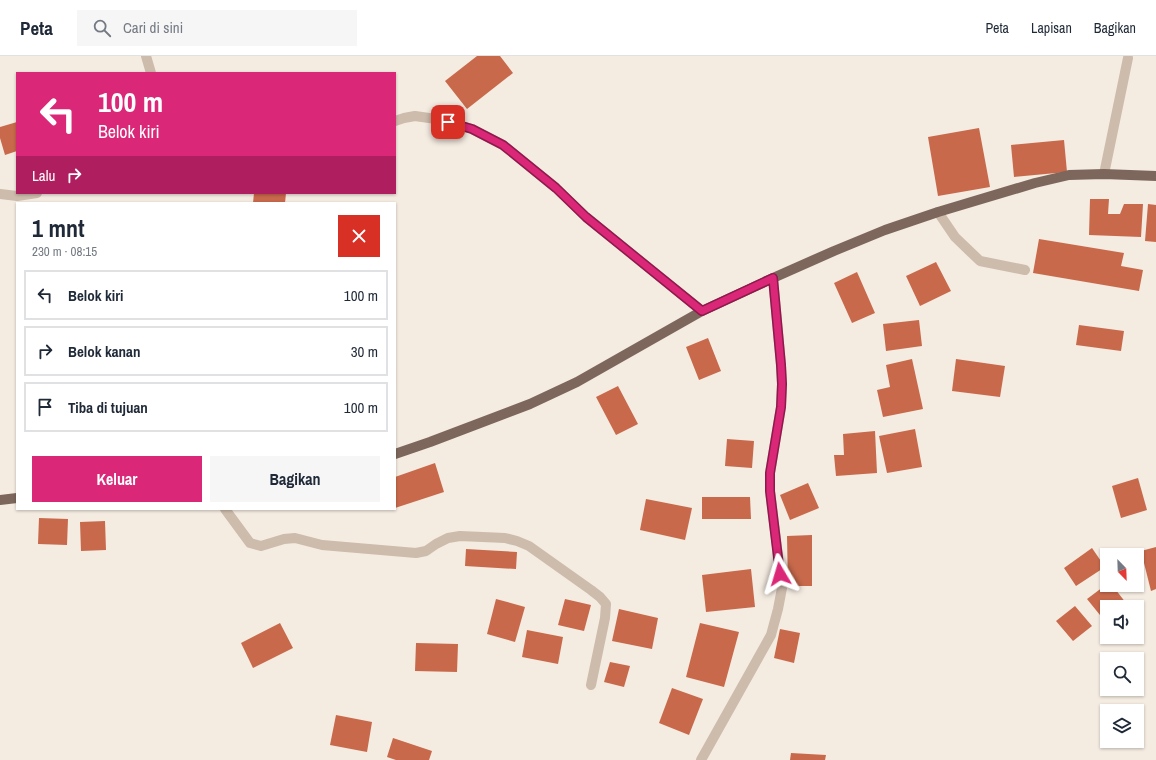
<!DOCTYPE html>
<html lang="id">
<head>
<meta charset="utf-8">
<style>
	body { margin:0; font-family:"Archivo Narrow",sans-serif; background:#f6f6f7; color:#1f2937; height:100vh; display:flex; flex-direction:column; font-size:15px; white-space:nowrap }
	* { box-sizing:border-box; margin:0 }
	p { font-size:13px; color:#747a83 }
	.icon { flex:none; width:22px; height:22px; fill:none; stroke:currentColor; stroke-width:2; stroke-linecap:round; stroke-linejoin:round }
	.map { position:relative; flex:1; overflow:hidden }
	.sheet { position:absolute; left:16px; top:146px; width:380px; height:308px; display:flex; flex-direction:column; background:#fff; border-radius:0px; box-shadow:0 1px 3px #0004 }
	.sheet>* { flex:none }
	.guide { position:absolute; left:16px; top:16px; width:380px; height:122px; border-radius:0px; box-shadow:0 1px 3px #0004; background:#db2777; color:#fff; overflow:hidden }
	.needle { width:26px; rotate:157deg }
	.tools { position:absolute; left:1100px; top:492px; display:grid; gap:8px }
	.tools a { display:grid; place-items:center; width:44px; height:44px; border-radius:0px; background:#fff; box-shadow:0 1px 3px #0004; font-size:20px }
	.pin { position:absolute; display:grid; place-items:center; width:34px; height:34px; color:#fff; margin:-17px; border-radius:8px; box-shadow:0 2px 6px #0006 }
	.me { position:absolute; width:44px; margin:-22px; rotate:353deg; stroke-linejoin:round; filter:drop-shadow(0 0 3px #0008) }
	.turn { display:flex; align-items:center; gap:14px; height:84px; padding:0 16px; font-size:18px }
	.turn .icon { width:52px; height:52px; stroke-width:2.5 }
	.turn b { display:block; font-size:28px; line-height:34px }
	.then { display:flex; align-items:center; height:38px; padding:0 16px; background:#0003; gap:8px; font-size:15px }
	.round { display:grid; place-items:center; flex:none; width:42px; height:42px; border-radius:0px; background:#f6f6f7 }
	.head { display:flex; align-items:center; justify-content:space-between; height:68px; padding:0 16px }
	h1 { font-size:24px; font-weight:700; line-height:30px }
	.cta { display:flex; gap:8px; margin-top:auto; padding:8px 16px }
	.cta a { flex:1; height:46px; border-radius:0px; background:#db2777; color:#fff; font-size:16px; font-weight:700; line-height:46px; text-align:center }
	.cta a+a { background:#f6f6f7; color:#1f2937 }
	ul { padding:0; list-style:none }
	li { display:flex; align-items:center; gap:12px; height:50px; margin:0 8px 6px; padding:0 8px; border:2px solid #e0e1e3; border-radius:0px }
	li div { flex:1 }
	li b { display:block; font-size:15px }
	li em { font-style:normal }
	header { display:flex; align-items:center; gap:24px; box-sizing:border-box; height:56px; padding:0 20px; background:#fff; border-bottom:1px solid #e0e1e3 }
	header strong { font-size:19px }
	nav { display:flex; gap:22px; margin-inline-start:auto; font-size:14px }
	.search { width:280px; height:36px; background:#f6f6f7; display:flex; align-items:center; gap:10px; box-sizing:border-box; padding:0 14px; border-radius:0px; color:#747a83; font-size:15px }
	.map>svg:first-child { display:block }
</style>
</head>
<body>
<header>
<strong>Peta</strong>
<div class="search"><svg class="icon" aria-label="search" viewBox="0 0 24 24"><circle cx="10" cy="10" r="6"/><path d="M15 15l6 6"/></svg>Cari di sini</div>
<nav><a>Peta</a><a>Lapisan</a><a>Bagikan</a></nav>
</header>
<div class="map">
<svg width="1156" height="704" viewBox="0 0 1156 704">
	<rect width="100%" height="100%" fill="#f4ebe1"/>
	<path fill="#c8694b" d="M477,0H500L513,17L467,53L445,25Z
		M17,66V95L5,99L0,82V71Z
		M979,72L990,131L938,140L928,81Z
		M1064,84L1067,116L1014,121L1011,89Z
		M254,137H286L285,147H253Z
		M1090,143H1109L1108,158H1120L1124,148H1143L1141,181L1089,179Z
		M1148,148L1156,149V186L1145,185Z
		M1039,183L1124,197L1121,210L1143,214L1139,235L1033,217Z
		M936,206L951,235L920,250L906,220Z
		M857,216L875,257L852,267L834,227Z
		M919,264L922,290L886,295L883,268Z
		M1079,269L1124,275L1121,295L1076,289Z
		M708,282L721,315L699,324L686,291Z
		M912,303L923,353L883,361L877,334L890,331L886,309Z
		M956,303L1005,310L1000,341L952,335Z
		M618,330L638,368L616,379L596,341Z
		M915,373L922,411L887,417L879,380Z
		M875,375L877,417L836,420L834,399H844L843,378Z
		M727,383L754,385L752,412L725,410Z
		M435,407L444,436L395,452V421Z
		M1138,422L1147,454L1121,462L1112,430Z
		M808,427L819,452L790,464L780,439Z
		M702,441H750L751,463H702Z
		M646,443L692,452L685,484L640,474Z
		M39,462L68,463L67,489L38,488Z
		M105,465L106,494L81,495L80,466Z
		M812,479V530H788L787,480Z
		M1156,491V533L1151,535L1141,495Z
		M1092,492L1105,511L1076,530L1064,512Z
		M466,493L517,496L516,513L465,510Z
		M751,513L755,551L706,556L702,519Z
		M1107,528V529H1112L1126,547L1121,551H1107V562L1104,564L1087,543Z
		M496,543L525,551L515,586L487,578Z
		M565,543L591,549L584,575L558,569Z
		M1075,550L1092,570L1073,585L1056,565Z
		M619,553L658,562L652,593L612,585Z
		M280,567L293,592L253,612L241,587Z
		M700,567L739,576L724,631L686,621Z
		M780,573L800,577L794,607L774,602Z
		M527,574L563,581L558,608L522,601Z
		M416,587L458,588L457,616L415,615Z
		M610,606L630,610L624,631L604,626Z
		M672,632L703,643L689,679L659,667Z
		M336,659L372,666L367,696L330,689Z
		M393,682L432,695L429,704H396L387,701Z
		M791,697L826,699L825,704H790Z"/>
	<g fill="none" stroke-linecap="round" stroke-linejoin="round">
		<path stroke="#cdbbac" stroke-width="10" d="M146,0L151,17
			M395,65L404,62L415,60L436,63L472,73L503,89L556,132L586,161L702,255
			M1104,118L1128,2
			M0,138L17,140L37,137
			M938,156L955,181L980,205L1025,214
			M225,453L250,487L261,490L284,483L295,482L322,489L416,497L426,495L436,488L448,482L460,480L505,482L517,485L529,490L591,534L600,541L606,548L605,562L591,629
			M701,704L771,579L778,553L782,532L770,435V417L781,351L782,328L781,309L773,222"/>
		<path stroke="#7d675c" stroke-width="10" d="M395,398L430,386L530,348L577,326L702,255L773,222L834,195L885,174L938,156L1035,127L1069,119L1104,118L1156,120
			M0,444L17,442"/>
	</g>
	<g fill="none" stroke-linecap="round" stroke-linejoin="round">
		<defs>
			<path id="route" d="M448,66L472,73L503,89L556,132L586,161L702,255L773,222L781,309L782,328L781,351L770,417V435L780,518"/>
		</defs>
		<use href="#route" stroke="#8e194d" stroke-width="10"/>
		<use href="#route" stroke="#db2777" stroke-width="7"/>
	</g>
</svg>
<div class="tools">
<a><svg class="needle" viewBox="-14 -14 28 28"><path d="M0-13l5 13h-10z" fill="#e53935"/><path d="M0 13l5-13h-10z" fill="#747a83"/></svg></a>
<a><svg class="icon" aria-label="sound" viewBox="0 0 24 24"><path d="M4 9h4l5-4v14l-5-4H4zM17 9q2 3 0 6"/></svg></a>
<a><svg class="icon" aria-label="search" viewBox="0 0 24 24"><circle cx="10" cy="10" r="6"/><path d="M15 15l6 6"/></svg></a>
<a><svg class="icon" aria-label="layers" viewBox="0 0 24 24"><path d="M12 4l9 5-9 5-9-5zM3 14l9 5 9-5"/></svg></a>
</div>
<div class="pin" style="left:448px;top:66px;background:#d93025"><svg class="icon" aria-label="arrive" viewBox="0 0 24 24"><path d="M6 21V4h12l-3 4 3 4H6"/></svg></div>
<svg class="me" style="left:780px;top:518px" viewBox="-20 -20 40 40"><path d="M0-17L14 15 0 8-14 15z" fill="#db2777" stroke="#fff" stroke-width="4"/></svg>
<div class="guide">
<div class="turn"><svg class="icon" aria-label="left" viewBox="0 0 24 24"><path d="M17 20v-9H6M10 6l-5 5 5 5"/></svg><div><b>100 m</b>Belok kiri</div></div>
<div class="then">Lalu<svg class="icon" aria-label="right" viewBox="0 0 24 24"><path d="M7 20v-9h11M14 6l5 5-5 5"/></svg></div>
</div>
<section class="sheet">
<div class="head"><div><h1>1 mnt</h1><p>230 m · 08:15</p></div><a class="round" style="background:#d93025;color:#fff"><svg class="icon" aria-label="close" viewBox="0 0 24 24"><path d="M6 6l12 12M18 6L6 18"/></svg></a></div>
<ul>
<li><svg class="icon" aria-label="left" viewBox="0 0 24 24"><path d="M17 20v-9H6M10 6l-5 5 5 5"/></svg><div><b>Belok kiri</b></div><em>100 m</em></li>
<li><svg class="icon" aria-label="right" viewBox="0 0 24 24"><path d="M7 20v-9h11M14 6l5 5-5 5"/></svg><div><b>Belok kanan</b></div><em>30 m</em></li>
<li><svg class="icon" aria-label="arrive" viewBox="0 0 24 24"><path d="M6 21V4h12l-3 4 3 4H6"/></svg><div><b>Tiba di tujuan</b></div><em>100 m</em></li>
</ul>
<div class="cta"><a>Keluar</a><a>Bagikan</a></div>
</section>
</div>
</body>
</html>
